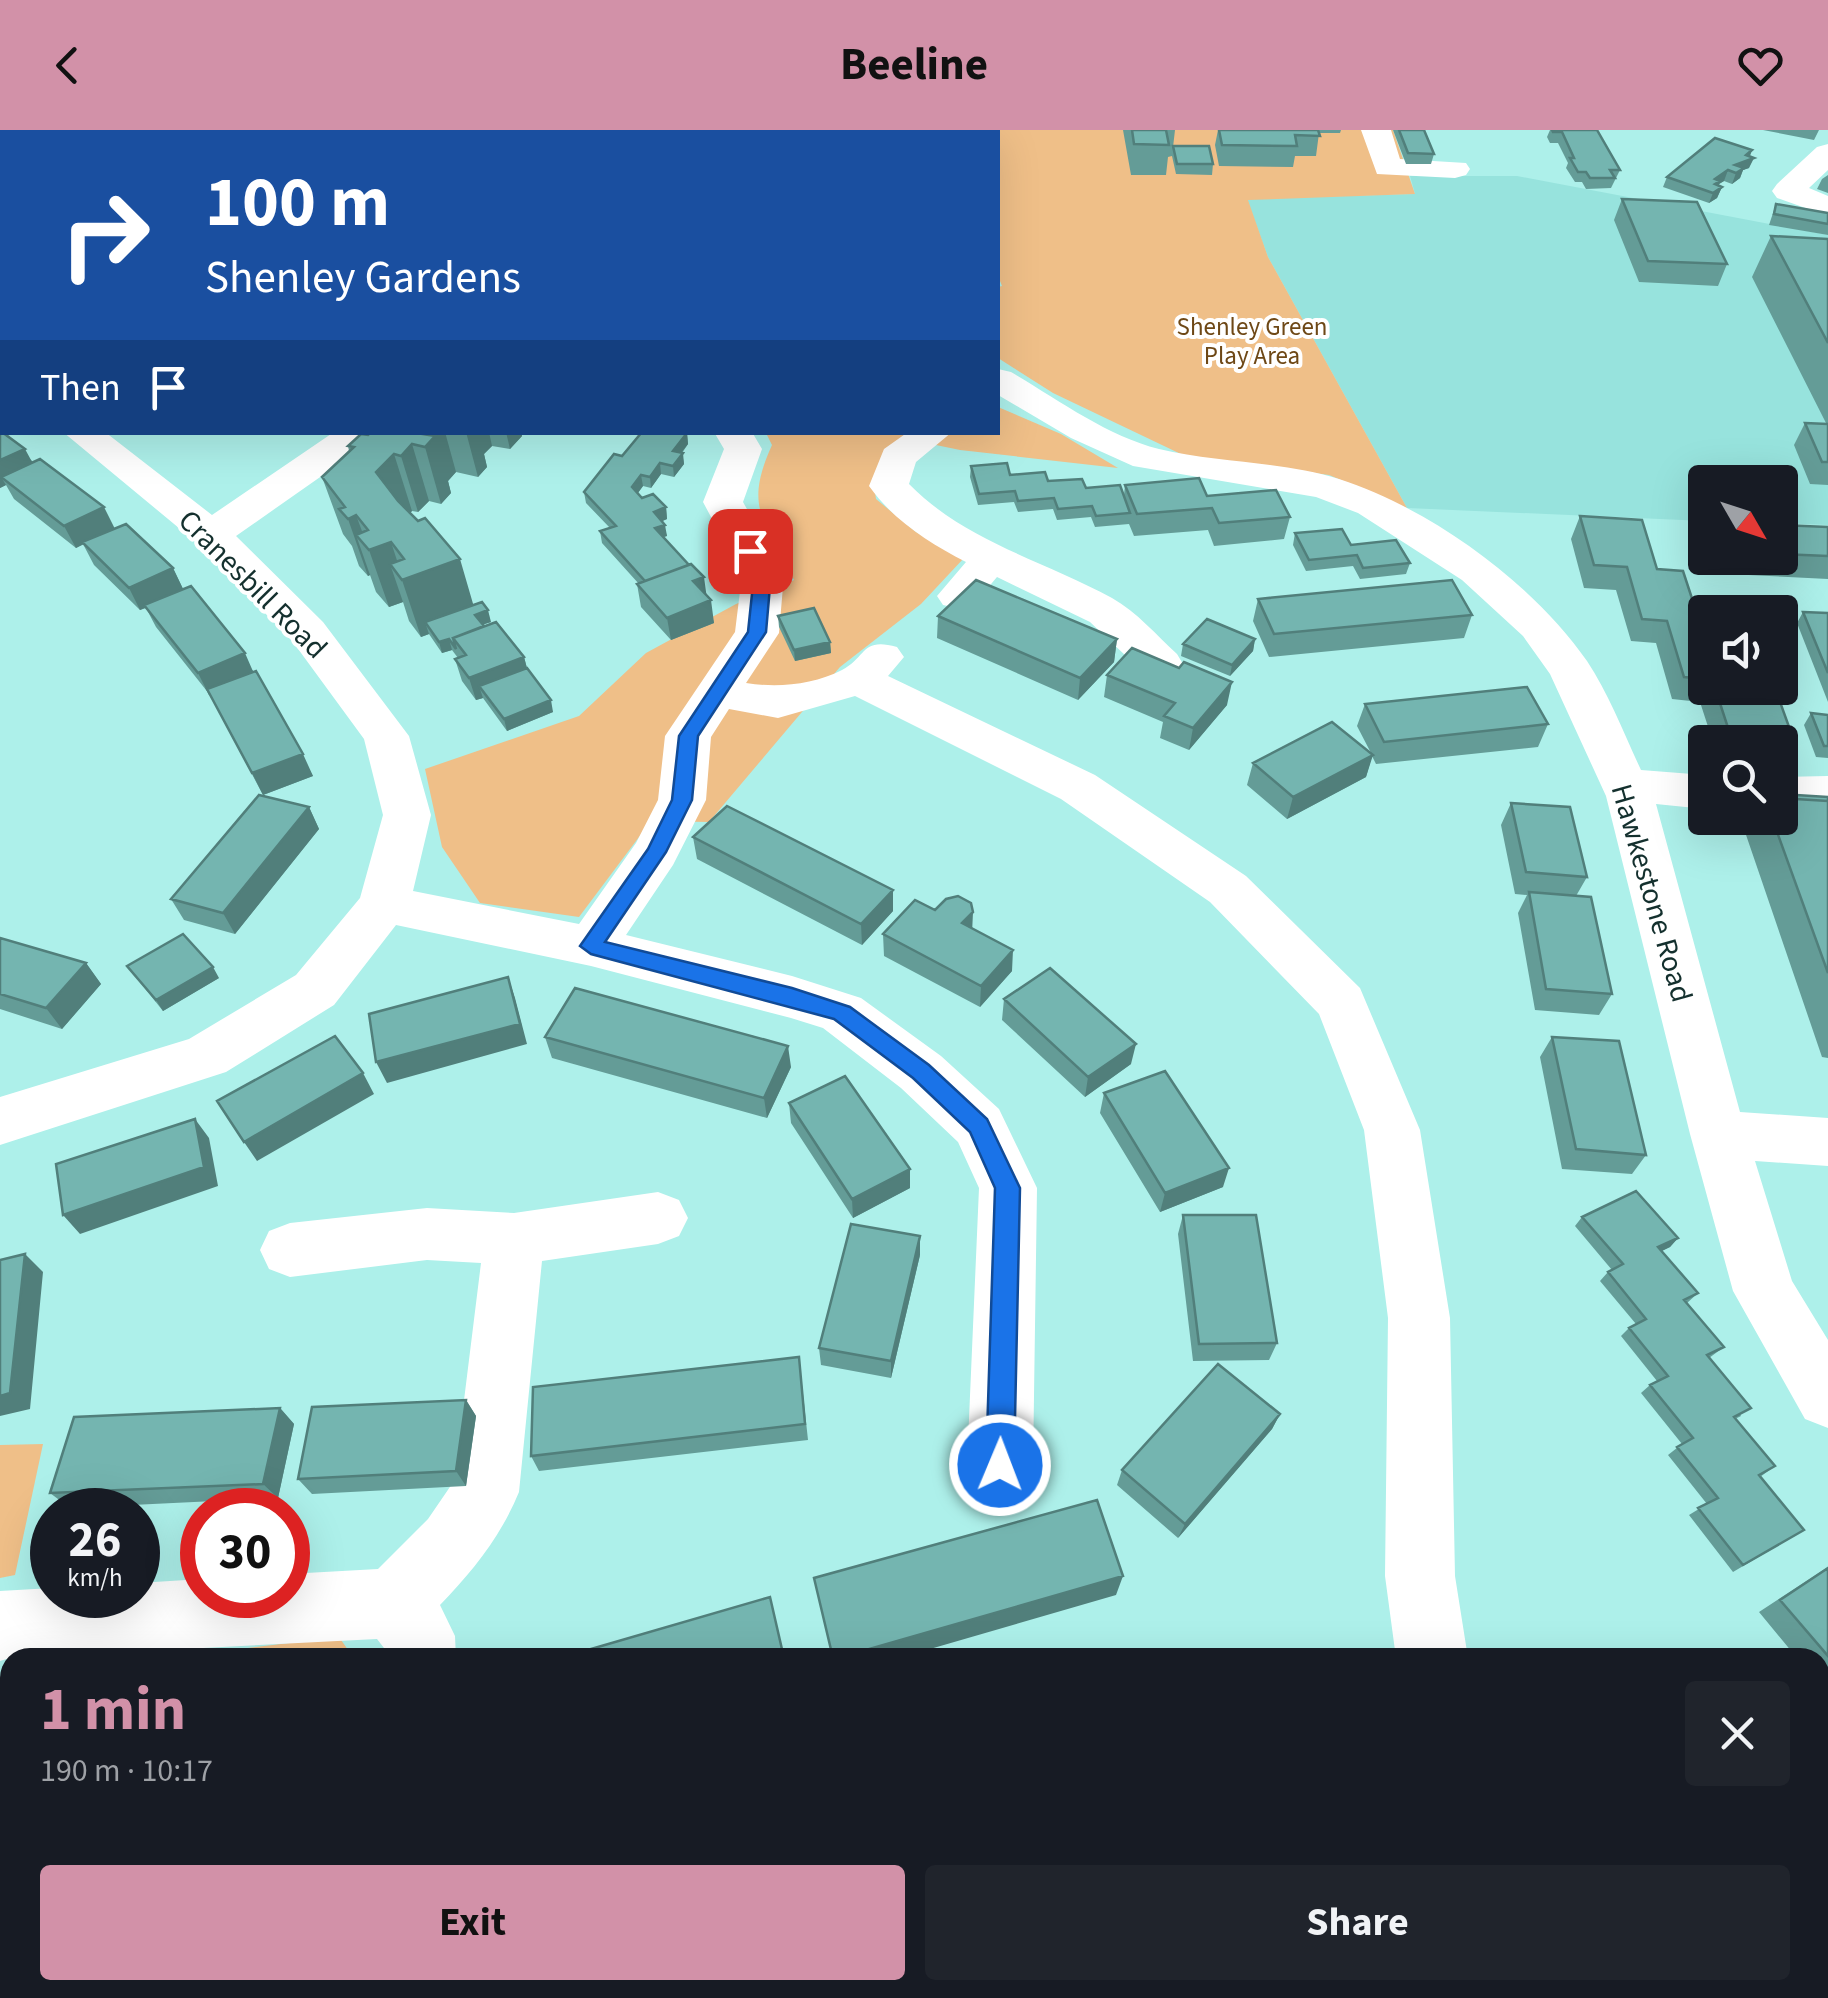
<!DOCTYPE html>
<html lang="en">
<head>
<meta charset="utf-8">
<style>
	body { margin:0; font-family:"Source Sans 3",sans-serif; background:#20242c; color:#f1f3f6; height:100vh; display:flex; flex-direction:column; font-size:38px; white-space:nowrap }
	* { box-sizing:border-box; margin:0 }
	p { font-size:32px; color:#9ea1a6 }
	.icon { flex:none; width:55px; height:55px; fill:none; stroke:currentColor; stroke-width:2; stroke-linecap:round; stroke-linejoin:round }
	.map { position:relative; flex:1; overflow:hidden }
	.sheet { position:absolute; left:0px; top:1518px; width:1830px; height:352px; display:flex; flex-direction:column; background:#171b24; border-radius:30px 30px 0 0; box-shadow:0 10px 40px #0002 }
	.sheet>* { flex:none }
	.guide { position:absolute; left:0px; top:0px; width:1000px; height:305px; box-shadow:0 10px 40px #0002; background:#1a4fa0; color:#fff; overflow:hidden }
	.needle { width:65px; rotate:129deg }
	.fabs { position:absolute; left:1688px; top:335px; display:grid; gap:20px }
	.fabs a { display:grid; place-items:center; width:110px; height:110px; border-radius:10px; background:#171b24; box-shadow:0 10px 40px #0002; font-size:50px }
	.speed { position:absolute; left:30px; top:1358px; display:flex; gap:20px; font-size:50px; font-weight:700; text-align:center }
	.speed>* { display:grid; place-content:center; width:130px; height:130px; border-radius:50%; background:#171b24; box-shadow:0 10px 40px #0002; line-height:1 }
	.speed small { font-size:25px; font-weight:400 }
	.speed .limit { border:15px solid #d22; background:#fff; color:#111 }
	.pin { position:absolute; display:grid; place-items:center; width:85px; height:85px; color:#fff; margin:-42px; border-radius:20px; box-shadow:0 5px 15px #0006 }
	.me { position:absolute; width:110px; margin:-55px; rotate:1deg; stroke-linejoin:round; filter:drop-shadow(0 0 8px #0008) }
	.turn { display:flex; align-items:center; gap:35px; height:210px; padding:0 40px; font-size:45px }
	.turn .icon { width:130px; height:130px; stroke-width:2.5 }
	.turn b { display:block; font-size:70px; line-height:85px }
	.then { display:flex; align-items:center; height:95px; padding:0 40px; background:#0003; gap:20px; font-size:38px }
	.round { display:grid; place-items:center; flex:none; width:105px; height:105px; border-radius:10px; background:#20242c }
	.head { display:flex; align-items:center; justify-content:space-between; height:170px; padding:0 40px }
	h1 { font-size:60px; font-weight:700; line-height:75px; color:#d291a8 }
	.button { display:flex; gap:20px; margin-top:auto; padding:20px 40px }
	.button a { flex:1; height:115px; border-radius:10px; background:#d291a8; color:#111; font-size:40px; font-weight:700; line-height:115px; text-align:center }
	.button a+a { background:#20242c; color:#f1f3f6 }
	header { display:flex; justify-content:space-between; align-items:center; height:130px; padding:0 40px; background:#d291a8; color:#111; font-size:45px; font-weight:700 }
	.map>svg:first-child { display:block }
</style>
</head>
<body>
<header><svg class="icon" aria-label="back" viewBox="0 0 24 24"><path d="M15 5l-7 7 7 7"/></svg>Beeline<svg class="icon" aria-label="heart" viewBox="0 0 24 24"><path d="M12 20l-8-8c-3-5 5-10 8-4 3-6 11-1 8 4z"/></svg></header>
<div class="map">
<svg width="1828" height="1868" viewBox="0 0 1828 1868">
	<rect width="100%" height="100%" fill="#adf0ea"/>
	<path fill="#97e3dd" d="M1410,46H1517L1828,105V395L1780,393V352H1705V391L1407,378L1268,127L1247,69L1415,64Z"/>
	<path fill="#efbf88" d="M915,0H1393L1415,64L1248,70L1268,127L1407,378L1329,345L1185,326L1053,263L998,228V157L1002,156L998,146V2Z
		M998,277L1061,304L1118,338L960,320L907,309L873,348L876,369L916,402L964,428L921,474L840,537L709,692L651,691L579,787L480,773L442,717L425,639L579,586L646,523L736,474L794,450C767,391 742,381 772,315L766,303L998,302Z
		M43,1314L15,1445L0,1448V1315Z
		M339,1507L353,1527L166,1528Z
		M10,1546V1860H30L21,1868H0V1547Z"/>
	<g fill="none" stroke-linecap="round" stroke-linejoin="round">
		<path fill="#fff" fill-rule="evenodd" d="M21,0H51V2H22Z
			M888,0H918L919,2H890Z
			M1361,0H1391L1400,29L1466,33L1470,39L1466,45L1455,48L1377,44Z
			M1828,14V40L1809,58L1828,66V86L1777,68L1772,61L1777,54L1817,17Z
			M0,229L2,230V253L0,252Z
			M998,239L1011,242C1057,269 1107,306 1159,319C1218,333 1282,331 1339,349C1431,379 1532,452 1587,531C1609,564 1624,604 1641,640L1705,645V679L1656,674L1740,982L1828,988V1036L1755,1031L1792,1151L1828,1210V1298L1805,1289L1733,1161L1690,1004L1606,666L1550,544L1523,506L1462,450L1358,383L1316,367L1133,336L1071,308L998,265Z
			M63,302H105L212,385L334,302H378L373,310L236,406L323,492L409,606L431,685L413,761L579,794L636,713L658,670L665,606L735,502L742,445L703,372L724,319L714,302H752L762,319L743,372L784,445L779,503L746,553C777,558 813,555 842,540C867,527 861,507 897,517L904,527L888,546L1095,645L1246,746L1360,858L1420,1000L1450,1188L1455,1446L1468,1528H1396L1385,1446L1388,1188L1364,1000L1319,884L1210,772L1061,669L855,566L778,588L729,579L711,607L706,670L673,735L626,805L792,846L861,868L941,926L999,979L1037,1058L1033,1335L1023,1358L1000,1367L977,1358L967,1335L979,1058L958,1012L901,958L823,898L791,888L591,836L396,795L334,875L226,942L0,1015V967L189,909L296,845L360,768L383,685L364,609L293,512L197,413Z
			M908,302H952L916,332L909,354C966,412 1043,430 1112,468C1137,482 1156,505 1177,524L1183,534L1177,544L1161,548L1145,544L1090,492L997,447C980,467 971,482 943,475L937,466L966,432C929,413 893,390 869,356L884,319Z
			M1828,646V680L1780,681V647Z
			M658,1062L679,1070L688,1088L679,1106L658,1114L542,1131L519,1362C501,1406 473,1441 440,1475L455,1506L456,1528H384V1518L377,1509L10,1528L0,1531V1461L52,1458V1465H138V1453L202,1449V1465H288V1444L378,1439L428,1389L454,1351L481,1133L427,1130L290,1147L269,1139L260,1120L269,1101L290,1093L427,1078L514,1083Z
			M52,1860H138L135,1868H49Z
			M786,1860H877L874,1868H783Z
			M1604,1860H1686L1689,1868H1607Z"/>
	</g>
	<path fill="#649c97" d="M1123,0H1175L1172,26L1168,27L1166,45H1131Z
		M1218,0H1341L1340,3H1319L1316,26H1295L1293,37L1219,36L1215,15Z
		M1393,0H1424L1434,24L1431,34H1406Z
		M1550,0H1597L1620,40L1611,58L1586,59L1582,52H1575L1566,38L1568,33L1558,13H1550L1547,7Z
		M1763,0H1819L1814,10Z
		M1173,16L1213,34L1212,45L1176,44L1172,26Z
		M1752,20L1750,26L1749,38L1743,40L1740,48L1732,54L1724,51L1719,54L1718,56L1722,57L1717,68L1709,73L1663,57L1667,47Z
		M1828,45V63L1817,59L1822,49Z
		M1622,69L1727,134L1718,156L1639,152L1614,90Z
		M1776,74L1828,83V105L1769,95Z
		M1771,106L1828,109V293H1826L1752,147Z
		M1805,293L1828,294V355L1810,354L1794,315Z
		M0,299L33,332L115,399L173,438L183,459L254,542L313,646L263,665L210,565L156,497L146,478L140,480L94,435L83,414L76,418L14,369L6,355L0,358Z
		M371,302H521L522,306L510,319L492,316L484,324L487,337L478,347L456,342L448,351L451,363L441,374L429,371L418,382L412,381L410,383L473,475L491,492L482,495L524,527L527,538L553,582L507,601L483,568L476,570L462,551L455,529L458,528L452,520L442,523L429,504L421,507L409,491L403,472L389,477L376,462L370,445L368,446L359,436L352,416L343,404L322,347L349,321L348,316Z
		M687,303L688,314L682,323L684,334L674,347L661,344L651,358L643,356L638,363L642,368L666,377L667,389L662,391L667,406L663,407L706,465L714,493L671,510L641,477L637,454H639L602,413L600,401L610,398L586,373L584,362L622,326Z
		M971,336L1124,365L1125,355L1207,366L1290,387L1284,409L1214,416L1208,400L1134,406L1129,394L1095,397L1091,387L1057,390L1053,379L1018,382L1014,372L978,375L970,347Z
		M1580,386L1657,439L1700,493H1705V558H1775L1793,608L1780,629V612H1713L1700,572L1672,569L1656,513L1631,511L1616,460L1584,458L1571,409Z
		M1705,394V428H1780V395L1828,397V449L1707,443L1695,413Z
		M1295,403L1351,415L1410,433L1406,444L1360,449L1353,436L1306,441L1293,415Z
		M1258,469L1472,485L1464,508L1269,527L1253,491Z
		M1803,482L1828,483V572L1797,493Z
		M778,486L830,512L831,523L795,531L779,497Z
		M938,486L1117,509L1114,532L1078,570L937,508Z
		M1255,509L1253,521L1230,546L1181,526L1183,514Z
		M1107,545L1227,575L1189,620L1160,608L1163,592L1104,567Z
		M1365,574L1548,594L1538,617L1376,634L1372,626L1366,647L1287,689L1247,655L1253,633L1371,623L1357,596Z
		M1811,583L1828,585V628L1816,627L1804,595Z
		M1828,667V928L1822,927L1744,699L1752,688H1780Z
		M1511,673L1587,747L1576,766L1612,864L1599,885L1535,880L1518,783L1527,765L1515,764L1501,695Z
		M309,677L319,699L235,804L184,790L171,769Z
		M693,707L893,781L862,815L697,729Z
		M972,798L1012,841L980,877L884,826L883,804Z
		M0,808L86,833L101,854L62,899L0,879Z
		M127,836L219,848L163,881Z
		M1004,869L1131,934L1085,967L1002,890Z
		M545,907L791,937L767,988L552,928Z
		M1552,907L1646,1025L1632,1044L1562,1039L1540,927Z
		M1104,963L1223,1057L1160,1082L1100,983Z
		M789,973L910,1058L853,1088L791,993Z
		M1183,1085L1277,1213L1269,1230L1193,1231L1178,1104Z
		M1582,1087L1678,1108L1670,1117L1661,1121L1698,1163L1687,1173L1724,1217L1709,1228L1741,1286L1735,1289L1775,1336L1760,1347L1804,1400L1733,1442L1689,1385L1707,1374L1668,1325L1682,1314L1641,1263L1650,1255L1657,1251L1621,1206L1629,1198L1636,1194L1600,1151L1608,1142L1612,1140L1575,1096Z
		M920,1125L891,1248L821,1235L819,1218Z
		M799,1227L808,1310L539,1341L531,1326Z
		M466,1270L476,1286L466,1356L312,1364L298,1349Z
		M280,1278L294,1294L278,1368L70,1378L50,1363Z
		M1280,1284L1272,1299L1178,1408L1117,1355L1122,1340Z
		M1828,1437V1564L1820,1555V1528H1797L1759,1482Z
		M1419,1860H1639L1644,1868H1424Z"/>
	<path fill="#517f7b" d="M1752,20L1748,30L1754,28L1749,38L1743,40L1740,48L1732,54L1736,43L1735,35Z
		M1728,40L1724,51L1719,54L1716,61L1722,57L1717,68L1709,73L1713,63L1715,49Z
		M0,60L2,69V82H0Z
		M2,119V143L0,144V120Z
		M424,302H445L456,342L448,351L451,363L441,374L425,317Z
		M466,302H489L492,316L484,324L487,337L478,347Z
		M506,302H521L522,306L510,319Z
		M687,303L688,314L674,332L673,321Z
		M412,314L429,371L418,382L401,326Z
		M25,319L37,341L1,347L6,355L0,358V330Z
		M683,323L684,334L674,347L673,336Z
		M394,324L412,381L394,399L376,342Z
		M660,333L661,344L651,358L650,347Z
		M641,345L643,356L634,368L632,357Z
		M104,377L115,399L76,418L64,396Z
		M666,377L667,389L656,394L654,382Z
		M356,385L369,420L356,405L370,445L368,446L348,389Z
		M665,395L667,406L657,409L655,398Z
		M391,412L403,449L460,429L476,484L488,480L491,492L478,496L425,492L429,504L421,507L402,450L390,434L403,472L389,477L369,420Z
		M173,438L184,461L140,480L129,458Z
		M704,447L707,469L655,472L697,449Z
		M711,470L714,493L671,510L667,488Z
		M449,509L452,520L442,523L439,512Z
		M1117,509L1114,532L1078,570L1080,548Z
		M1255,509L1253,521L1230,546L1232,535Z
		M830,512L831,523L795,531L794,520Z
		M245,523L255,546L209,565L198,543Z
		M524,527L530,550L479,556L483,568L476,570L469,548Z
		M1232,552L1227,575L1189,620L1193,598Z
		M551,570L553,582L507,601L504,589Z
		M303,624L313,646L263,665L252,643Z
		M1373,625L1366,647L1287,689L1293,667Z
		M309,677L319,699L235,804L223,783Z
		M893,760V781L862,815L861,794Z
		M973,782L972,804L962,793Z
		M1013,820L1012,841L980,877L981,856Z
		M86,833L101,854L62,899L46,878Z
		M213,837L219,848L163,881L156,870Z
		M508,847L515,868L527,914L387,953L376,932Z
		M1136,914L1131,934L1085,967L1088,947Z
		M788,916L791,937L767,988L764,968Z
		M363,943L374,964L257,1031L244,1012Z
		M195,989L209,1008L218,1056L80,1104L63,1085Z
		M1229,1038L1223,1057L1160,1082L1165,1063Z
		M910,1039V1058L853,1088L852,1069Z
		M920,1106V1125L891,1248V1231Z
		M1678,1108L1670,1117L1650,1127L1658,1117Z
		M25,1124L43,1142L30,1279L0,1286V1266Z
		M466,1270L476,1286L466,1356L456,1341Z
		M280,1278L294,1294L278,1368L263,1354Z
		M1280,1284L1272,1299L1178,1408L1185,1394Z
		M1123,1446L1116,1465L899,1528H838Z
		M424,1860H448L441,1868H416Z"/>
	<path fill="#74b5b0" stroke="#517f7b" stroke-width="2.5" d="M564,0H601L602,2H565Z
		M806,0H876L877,2H807Z
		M1132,0H1166L1169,15L1134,14Z
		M1219,0H1318L1320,6L1295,5L1297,16L1222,15Z
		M1399,0H1424L1434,24L1408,23Z
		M1552,0H1597L1620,40H1610L1615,48H1590L1586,42H1578L1570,28H1574L1562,2H1553Z
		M1715,8L1752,20L1746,25L1754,28L1735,35L1744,38L1736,43L1728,40L1715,49L1720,51L1715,54L1722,57L1713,63L1667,47Z
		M1173,16H1209L1213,34H1177Z
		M1622,69L1697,72L1727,134L1648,131Z
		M1776,74L1828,83V94L1774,84Z
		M0,86L2,91V119L0,120Z
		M1771,106L1828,109V213Z
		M2,141V160L0,157V142Z
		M1805,293L1828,294V332H1822Z
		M0,299L2,302L25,319L0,330Z
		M371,302H424L422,304L435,306L425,317L412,314L401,326L394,324L376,342L398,371L418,391L425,388L460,429L402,450L390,434L404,429L391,412L369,420L356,405L368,400L356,385L348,389L339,379L345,377L322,347L354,317L348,316L361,304L368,305Z
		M642,302L687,303L673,321L683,323L673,336L660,333L650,347L641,345L632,357L642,368L653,364L666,377L654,382L665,395L655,398L689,435L645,451L600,401L616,396L584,362L614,324L622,326Z
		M40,329L104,377L64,396L1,347Z
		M1007,333L1010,345L1045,342L1048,351L1082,349L1086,358L1120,355L1130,383L1096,386L1092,376L1058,379L1054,368L1018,371L1015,361L979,364L971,336Z
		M1199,348L1207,366L1276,360L1290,387L1219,393L1212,378L1137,384L1125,355Z
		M1580,386L1642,390L1657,439L1683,441L1700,493H1705V549L1684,547L1667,491L1642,489L1627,437L1594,435Z
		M126,394L173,438L129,458L82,412Z
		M1780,395L1828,397V426L1780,424Z
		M1342,399L1351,415L1396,410L1410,433L1363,438L1357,425L1309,430L1295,403Z
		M691,434L704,447L693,451L711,470L667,488L637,454Z
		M976,450L1117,509L1080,548L938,486Z
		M1452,450L1472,485L1274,504L1258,469Z
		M191,456L245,523L198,543L144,475Z
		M482,472L488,480L475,485L484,496L453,508L456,519L449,509L439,512L425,492Z
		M814,478L830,512L794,520L778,486Z
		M1803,482L1828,483V543Z
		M1207,489L1255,509L1232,535L1183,514Z
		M496,492L524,527L469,548L455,529L466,525L453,508Z
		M1132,518L1179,538L1184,532L1232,552L1193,598L1164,586L1175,573L1107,545Z
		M527,538L551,570L504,589L479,556Z
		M256,541L303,624L252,643L207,559Z
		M1527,557L1548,594L1384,612L1365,574Z
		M1715,558H1775L1793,608L1730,604Z
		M1811,583L1828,585V616H1824Z
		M1332,592L1373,625L1293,667L1253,633Z
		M1780,634L1786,648L1780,647Z
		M1780,664L1828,667V671L1780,668Z
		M259,665L309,677L223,783L171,769Z
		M1780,668L1828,671V843L1772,688H1780Z
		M1511,673L1570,677L1587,747L1526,742Z
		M727,676L893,760L861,794L693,707Z
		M1529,762L1591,767L1612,864L1546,859Z
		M958,766L971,773L973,782L962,793L1013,820L981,856L883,804L915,770L935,780L946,769Z
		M183,804L213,837L156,870L127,836Z
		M0,808L86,833L46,878L0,864Z
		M1050,838L1136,914L1088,947L1004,869Z
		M508,847L520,894L376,932L369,884Z
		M575,858L788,916L764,968L545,907Z
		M335,906L363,943L244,1012L217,971Z
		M1552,907L1619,911L1646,1025L1576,1019Z
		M1165,941L1229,1038L1165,1063L1104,963Z
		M845,946L910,1039L852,1069L789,973Z
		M195,989L204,1037L63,1085L56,1034Z
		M1636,1061L1678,1108L1658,1117L1698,1163L1684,1170L1724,1217L1707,1225L1751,1278L1734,1287L1775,1336L1759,1345L1804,1400L1743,1435L1698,1378L1718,1368L1677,1317L1693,1308L1650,1255L1668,1246L1629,1198L1646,1189L1608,1142L1623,1134L1582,1087Z
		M1183,1085H1256L1277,1213L1199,1214Z
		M851,1094L920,1106L891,1231L819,1218Z
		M25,1124L10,1263L0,1266V1130Z
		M799,1227L805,1294L531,1326L533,1257Z
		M1218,1234L1280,1284L1185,1394L1122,1340Z
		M466,1270L456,1341L298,1349L312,1277Z
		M280,1278L263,1354L50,1363L74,1287Z
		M1097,1370L1123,1446L838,1528H833L814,1448Z
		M1828,1438V1526L1780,1470Z
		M770,1467L784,1528H560Z
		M1828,1726V1829L1820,1830V1727Z
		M290,1860H424L416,1868H282Z
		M1436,1860H1639L1644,1868H1440Z"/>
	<path fill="#1a73e8" stroke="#114b97" stroke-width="2.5" d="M744,417H755L771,445L766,502L698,606L692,670L666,722L605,812L792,858L850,877L929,935L987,989L1020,1058L1014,1335L1010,1344L1000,1348L990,1344L986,1335L995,1058L970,1002L913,948L834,889L591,824L580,816L648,719L672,670L679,606L748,502L754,445L741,421Z"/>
	<g text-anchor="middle" stroke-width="8" stroke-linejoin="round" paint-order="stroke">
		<g font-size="25" fill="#6e4816" stroke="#fff">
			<text x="1252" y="205">Shenley Green<tspan x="1252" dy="29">Play Area</tspan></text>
		</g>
		<g font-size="30" fill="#14302e" stroke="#fff">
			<text transform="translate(253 454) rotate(45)" y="10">Cranesbill Road</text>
			<text transform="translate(1652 763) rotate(74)" y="10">Hawkestone Road</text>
		</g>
	</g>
</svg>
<div class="fabs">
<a><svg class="needle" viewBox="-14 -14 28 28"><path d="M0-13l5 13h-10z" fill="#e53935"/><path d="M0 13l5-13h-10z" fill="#9ea1a6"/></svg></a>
<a><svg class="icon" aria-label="sound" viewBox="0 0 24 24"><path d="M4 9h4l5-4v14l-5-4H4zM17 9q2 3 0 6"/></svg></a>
<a><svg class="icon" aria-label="search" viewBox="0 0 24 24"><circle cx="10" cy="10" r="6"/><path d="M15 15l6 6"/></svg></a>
</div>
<div class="speed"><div>26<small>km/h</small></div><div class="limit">30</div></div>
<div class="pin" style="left:750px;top:421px;background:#d93025"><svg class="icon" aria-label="arrive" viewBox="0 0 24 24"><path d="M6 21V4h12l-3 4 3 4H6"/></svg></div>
<svg class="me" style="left:1000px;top:1335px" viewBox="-20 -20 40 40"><circle r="17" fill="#1a73e8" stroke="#fff" stroke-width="3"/><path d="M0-11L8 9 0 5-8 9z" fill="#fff"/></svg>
<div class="guide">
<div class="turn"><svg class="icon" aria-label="right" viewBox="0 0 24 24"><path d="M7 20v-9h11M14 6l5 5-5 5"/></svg><div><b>100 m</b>Shenley Gardens</div></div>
<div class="then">Then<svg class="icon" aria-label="arrive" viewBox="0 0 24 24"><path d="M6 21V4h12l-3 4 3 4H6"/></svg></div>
</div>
<section class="sheet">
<div class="head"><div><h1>1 min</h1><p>190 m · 10:17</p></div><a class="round"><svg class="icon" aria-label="close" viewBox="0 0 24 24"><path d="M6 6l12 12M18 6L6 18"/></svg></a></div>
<div class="button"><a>Exit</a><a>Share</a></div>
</section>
</div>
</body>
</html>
